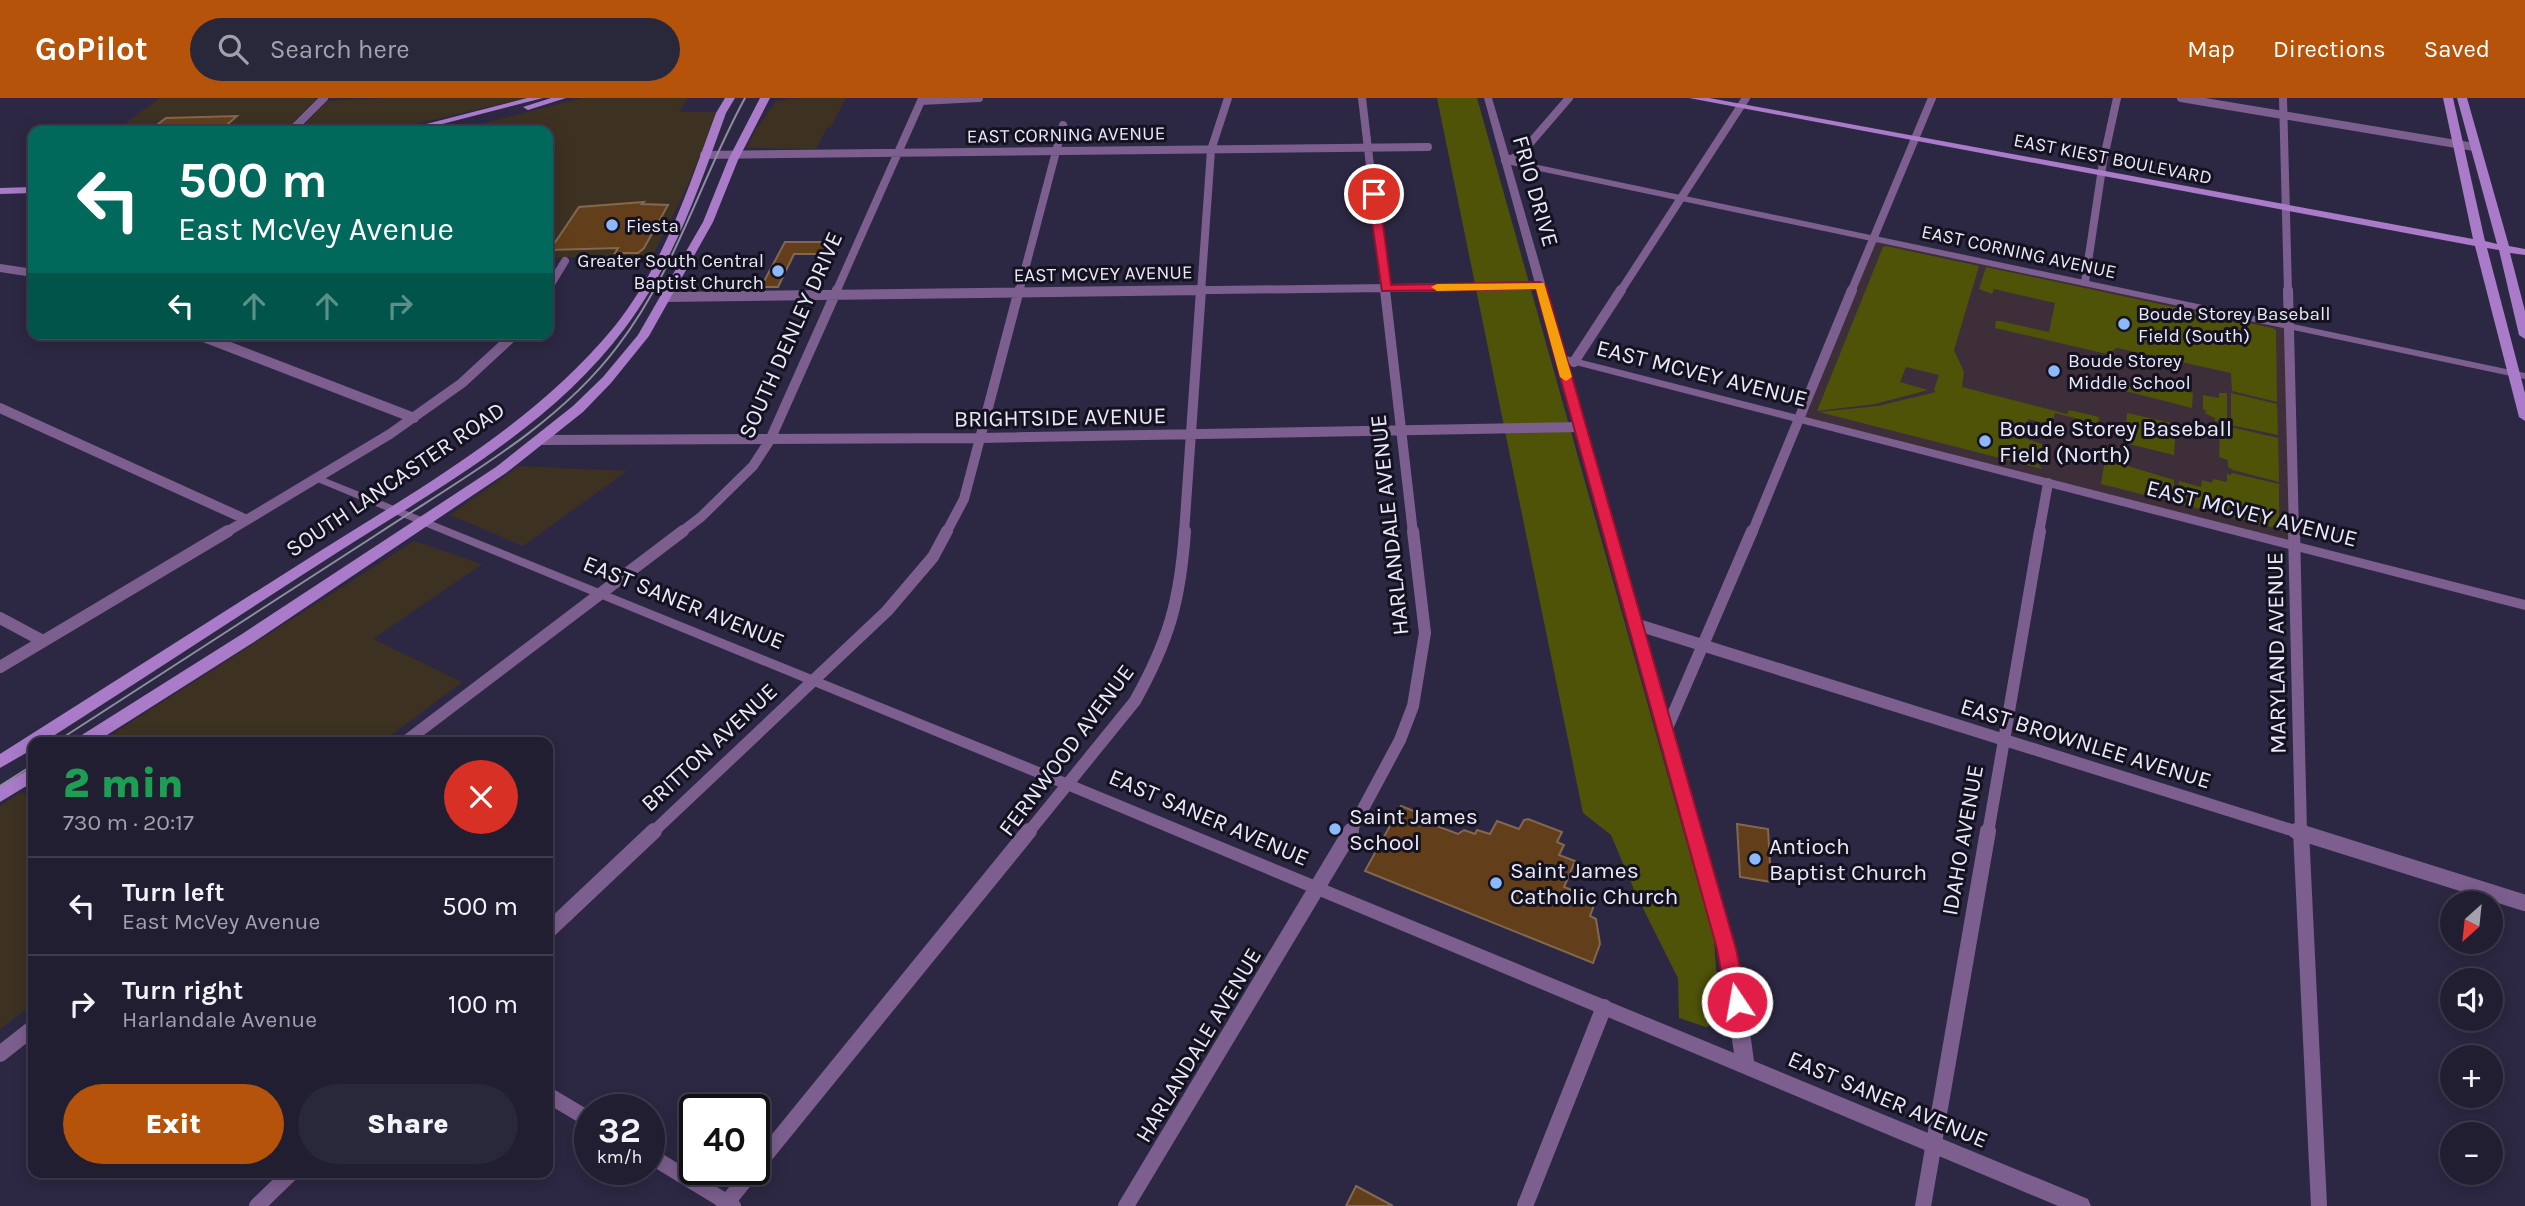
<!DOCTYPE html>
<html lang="en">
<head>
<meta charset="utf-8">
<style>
	body { margin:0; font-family:Karla,sans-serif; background:#29273a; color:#f1f3f6; height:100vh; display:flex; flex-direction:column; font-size:26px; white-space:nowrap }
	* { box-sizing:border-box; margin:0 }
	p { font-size:23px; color:#a2a2ac }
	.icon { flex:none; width:38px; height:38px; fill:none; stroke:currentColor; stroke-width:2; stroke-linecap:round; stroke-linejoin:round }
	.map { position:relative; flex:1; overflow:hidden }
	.panel { position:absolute; left:28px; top:639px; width:525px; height:441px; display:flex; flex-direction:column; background:#211e32; border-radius:14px; box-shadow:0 4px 18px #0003,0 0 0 2px #3e3c4d }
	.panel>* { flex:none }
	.hud { position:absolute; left:28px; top:28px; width:525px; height:214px; border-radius:14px; box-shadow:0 4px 18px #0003,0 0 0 2px #3e3c4d; background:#00695c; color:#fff; overflow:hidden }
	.needle { width:46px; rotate:207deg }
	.buttons { position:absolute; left:2440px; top:793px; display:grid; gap:14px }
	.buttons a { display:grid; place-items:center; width:63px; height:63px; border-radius:50%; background:#211e32; box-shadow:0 4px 18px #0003,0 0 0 2px #3e3c4d; font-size:35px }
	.speed { position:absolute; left:574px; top:996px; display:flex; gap:14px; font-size:35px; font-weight:700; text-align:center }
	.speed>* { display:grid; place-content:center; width:91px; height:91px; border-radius:50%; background:#211e32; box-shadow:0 4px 18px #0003,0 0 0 2px #3e3c4d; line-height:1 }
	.speed small { font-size:18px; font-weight:400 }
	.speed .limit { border:4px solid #111; border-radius:10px; background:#fff; color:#111 }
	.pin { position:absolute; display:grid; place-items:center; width:60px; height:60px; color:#fff; margin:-30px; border:4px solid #fff; border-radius:50%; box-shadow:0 2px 7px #0007 }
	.me { position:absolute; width:77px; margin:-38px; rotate:348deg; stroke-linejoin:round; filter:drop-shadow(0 0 5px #0008) }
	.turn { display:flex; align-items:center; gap:24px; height:147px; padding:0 35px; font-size:32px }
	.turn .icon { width:91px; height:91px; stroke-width:2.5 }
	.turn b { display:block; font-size:49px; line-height:60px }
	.lanes { display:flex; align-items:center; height:66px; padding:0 35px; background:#0003; justify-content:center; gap:35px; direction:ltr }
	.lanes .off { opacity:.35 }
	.round { display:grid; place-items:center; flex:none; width:74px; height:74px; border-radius:37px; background:#29273a }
	.head { display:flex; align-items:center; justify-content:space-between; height:119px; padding:0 35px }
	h1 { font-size:42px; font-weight:800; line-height:52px; color:#1e9e55 }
	.cta { display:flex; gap:14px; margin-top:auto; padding:14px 35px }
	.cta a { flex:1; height:80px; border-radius:42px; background:#b45309; color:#fff; font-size:28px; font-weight:800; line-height:80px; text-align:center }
	.cta a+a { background:#29273a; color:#f1f3f6 }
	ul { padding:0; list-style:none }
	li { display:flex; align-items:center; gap:21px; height:98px; padding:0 35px; border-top:2px solid #3e3c4d }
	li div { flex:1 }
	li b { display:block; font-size:26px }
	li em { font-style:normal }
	header { display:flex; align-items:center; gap:42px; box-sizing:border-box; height:98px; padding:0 35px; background:#b45309; color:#fff }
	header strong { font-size:33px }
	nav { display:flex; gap:38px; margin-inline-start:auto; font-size:24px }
	.search { width:490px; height:63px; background:#29273a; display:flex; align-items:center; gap:18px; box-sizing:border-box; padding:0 24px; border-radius:38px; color:#a2a2ac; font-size:26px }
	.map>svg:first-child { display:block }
</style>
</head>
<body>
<header>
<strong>GoPilot</strong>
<div class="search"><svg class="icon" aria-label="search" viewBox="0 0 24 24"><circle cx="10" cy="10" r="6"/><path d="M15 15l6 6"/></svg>Search here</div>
<nav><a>Map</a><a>Directions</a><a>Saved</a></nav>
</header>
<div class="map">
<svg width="2525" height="1108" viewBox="0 0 2525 1108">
	<rect width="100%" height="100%" fill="#2c2843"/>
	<path fill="#3d3122" d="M160,0H317L285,33H115Z
		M387,0H526L386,33H302L306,25L327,3Z
		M582,0H688L679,14H718L687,89L653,157L548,160V33H453Z
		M801,0H846L831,29L827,30L816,51L746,50L756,31L776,3Z
		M519,368H520L627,373L523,448L450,417Z
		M414,443L482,466L373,541L462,584L382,644H100Z
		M21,694L33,701V906L0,931V708Z"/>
	<path fill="#3d2e3a" d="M1873,140L2290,228L2295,448L1798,321Z"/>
	<path fill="#4f5308" d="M1437,0H1477L1714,842L1719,913L1716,925L1706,929L1679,920L1678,880L1635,794L1611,737L1583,715Z
		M1886,148L1979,168L1954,252L1964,274L1962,289L2067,316L2069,312L2099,319L2098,326L2055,315L2052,327L2028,321L2024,340L2042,346L2039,368L2043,371L1819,314L1878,308L1936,294L1934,292L1939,277L1906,269L1900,284L1928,292L1875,306L1817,313L1883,149Z
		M1986,169L2272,230L2276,232L2277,304L2232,293L2231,275L2117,250L2113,252L2115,256L2111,257L1995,230L1996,223H2000L2049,234L2055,205L1994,191L1992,196L1979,191Z
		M2147,284L2193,295L2192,310L2125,293L2126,287L2147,292Z
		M2219,295H2227V326L2215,323V320L2204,315L2207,313L2203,311V297L2219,300Z
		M2231,295L2277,306L2278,337L2231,327Z
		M2127,315L2176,326L2174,357L2125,345Z
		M2210,324L2278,340L2279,384L2233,372L2228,369V362L2219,359L2220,335L2204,332V327L2210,328Z
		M2105,361L2174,382L2173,404L2101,386Z
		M2232,375L2279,386V431L2177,405L2179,383L2201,389L2202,382L2212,385L2213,381L2227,384V376L2231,377Z"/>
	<path fill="#623f1a" stroke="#826850" stroke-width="2" d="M237,18L221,32L215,33H149L166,20Z
		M644,104L642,106L668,107L644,150L638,155H615L618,150L550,152L579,109Z
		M785,144H833L827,156H794L778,189H761Z
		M1401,708L1437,722L1434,727L1458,736L1464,732L1475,736L1477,732L1490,736L1497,723L1519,731L1524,722L1528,721L1562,734L1557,744L1564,747L1559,757L1575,763L1564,789L1590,799L1593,810L1590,818L1596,821L1600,846L1593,865L1365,773Z
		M1737,726L1768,731L1771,784L1740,779Z
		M1356,1088L1393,1108H1346Z"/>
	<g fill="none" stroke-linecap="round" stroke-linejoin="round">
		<path stroke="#7c5f8f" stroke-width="8" d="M1362,0L1385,194
			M2181,0L2474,49
			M2283,0L2288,194
			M291,33L324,0
			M704,57L1428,49
			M1505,63L1519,58L1569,0
			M0,170L33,175
			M2085,184L2103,64L2117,0
			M548,191L565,163
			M836,194L921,3L979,0
			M1019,194L1063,27
			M1063,194L1540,188
			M1201,194L1211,52L1228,0
			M1620,194L1746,0
			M1851,194L1932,0"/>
		<path stroke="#7c5f8f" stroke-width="10" d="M1385,192L1413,435
			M2288,192L2294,435
			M666,199L1203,192
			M196,236L414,320
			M1574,264L1621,192
			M0,310L247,422
			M542,342L981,340L1580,329
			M225,435L390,336L462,285L515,236
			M680,435L701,419L753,368L770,342L837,192
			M946,435L964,401L1019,192
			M1184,435L1201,192
			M1752,435L1852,192
			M2039,435L2048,385"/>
		<path stroke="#7c5f8f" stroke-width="12" d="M2294,433L2301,735
			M0,520L43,543
			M1635,526L2301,735
			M0,569L228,433
			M1665,635L1752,433
			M405,644L683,433
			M652,735L887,513L933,459L947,433
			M1028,735L1135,603C1169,542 1180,503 1185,433
			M1350,735L1400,642L1413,608L1425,535L1413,433
			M1988,735L2040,433"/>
		<path stroke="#7c5f8f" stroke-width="16" d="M2296,733L2525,805
			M2301,733L2319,1108
			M548,833L654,733
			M0,956L33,930
			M548,997L590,1022
			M649,1057L733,1108
			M257,1108L292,1074
			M724,1108L1029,733
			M1126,1108L1351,733
			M1525,1108L1604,909
			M1923,1108L1988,733"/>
		<path fill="#7c5f8f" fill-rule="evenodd" d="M1484,0H1492L1510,61L2525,275V281L1511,67L1566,258L2525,502V512L1568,265L1736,851L1746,904L1754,963L2088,1101L2091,1108H2058L1064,691L310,381L312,378H320L1074,683L1734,955L1718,851Z"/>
		<path fill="#a97bc8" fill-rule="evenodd" d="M527,0H543L415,33H399Z
			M551,0H566L528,12L523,9Z
			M725,0H735L726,15C699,90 673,166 625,230C552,328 439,390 338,454C240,517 142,581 44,644H33V651L0,670V656C106,589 211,522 317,455C422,389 534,326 614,229C664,167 689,88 716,15Z
			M760,0H770L738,62L713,124L649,238L611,285L583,314L506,375L254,544L96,644H75L77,640L242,536L496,369L573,308L603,279L638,237L703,124L728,62Z
			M1689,0H1709L2473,141L2443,0H2453L2485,143L2497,146L2457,0H2467L2509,148L2525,151V157L2510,155L2525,213V241L2519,237L2499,152L2487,150L2525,295V323L2519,319L2475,148Z
			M33,89V95L0,96V90Z
			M33,669V684L0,704V688Z"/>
		<path stroke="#8f8ca3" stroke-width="2" d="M56,644C163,575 269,506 376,437C459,382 556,330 617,249C675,174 700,82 745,0
			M0,688L33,667"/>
	</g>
	<path fill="#e11d48" stroke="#92132f" stroke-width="2" d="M1374,93L1379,96L1391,187L1540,184L1546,188L1736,851L1747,904L1745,910L1737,912L1730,910L1727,904L1717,851L1536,191L1382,193L1368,96Z"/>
	<path fill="#f59e0b" d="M1544,185L1572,279L1566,283L1560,279L1536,191L1437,193L1431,189L1437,186Z"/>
	<g fill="#8cb9fc" stroke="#14121f" stroke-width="2.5">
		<circle cx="612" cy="127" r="7"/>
		<circle cx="778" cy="173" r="7"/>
		<circle cx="2124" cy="226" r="7"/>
		<circle cx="2054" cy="273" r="7"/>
		<circle cx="1985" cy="343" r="7"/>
		<circle cx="1335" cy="731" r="7"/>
		<circle cx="1755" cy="761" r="7"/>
		<circle cx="1496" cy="785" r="7"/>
	</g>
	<g text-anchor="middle" stroke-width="6" stroke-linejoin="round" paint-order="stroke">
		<g font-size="19" fill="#eae9fb" stroke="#14121f">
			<text transform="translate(1066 36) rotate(-1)" y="7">EAST CORNING AVENUE</text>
			<text transform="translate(2113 60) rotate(11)" y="7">EAST KIEST BOULEVARD</text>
			<text transform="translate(2019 153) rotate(12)" y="7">EAST CORNING AVENUE</text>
			<text transform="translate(1103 175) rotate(-1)" y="7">EAST MCVEY AVENUE</text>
		</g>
		<g font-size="19" fill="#eae9fb" stroke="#14121f" text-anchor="start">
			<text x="626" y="134">Fiesta</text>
			<text x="764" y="169" text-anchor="end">Greater South Central<tspan x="764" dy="22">Baptist Church</tspan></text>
			<text x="2138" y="222">Boude Storey Baseball<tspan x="2138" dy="22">Field (South)</tspan></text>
			<text x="2068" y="269">Boude Storey<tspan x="2068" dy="22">Middle School</tspan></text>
		</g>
		<g font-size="23" fill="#eae9fb" stroke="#14121f">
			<text transform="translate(1536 93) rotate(74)" y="8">FRIO DRIVE</text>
			<text transform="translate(790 237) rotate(-66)" y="8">SOUTH DENLEY DRIVE</text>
			<text transform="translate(1702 275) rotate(14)" y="8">EAST MCVEY AVENUE</text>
			<text transform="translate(1060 319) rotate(-1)" y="8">BRIGHTSIDE AVENUE</text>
			<text transform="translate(395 381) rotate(-34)" y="8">SOUTH LANCASTER ROAD</text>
			<text transform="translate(2252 415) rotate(14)" y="8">EAST MCVEY AVENUE</text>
			<text transform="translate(1389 427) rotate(-96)" y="8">HARLANDALE AVENUE</text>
			<text transform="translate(684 504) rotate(22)" y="8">EAST SANER AVENUE</text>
			<text transform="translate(2276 555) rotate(-91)" y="8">MARYLAND AVENUE</text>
			<text transform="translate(2086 645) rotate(17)" y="8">EAST BROWNLEE AVENUE</text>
			<text transform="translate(709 649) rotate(-43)" y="8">BRITTON AVENUE</text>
			<text transform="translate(1066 652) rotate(-53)" y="8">FERNWOOD AVENUE</text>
			<text transform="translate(1209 719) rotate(23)" y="8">EAST SANER AVENUE</text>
			<text transform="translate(1962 742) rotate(-80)" y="8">IDAHO AVENUE</text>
			<text transform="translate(1198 947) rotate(-59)" y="8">HARLANDALE AVENUE</text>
			<text transform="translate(1888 1001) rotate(23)" y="8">EAST SANER AVENUE</text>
		</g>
		<g font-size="23" fill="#eae9fb" stroke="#14121f" text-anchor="start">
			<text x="1999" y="338">Boude Storey Baseball<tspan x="1999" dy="26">Field (North)</tspan></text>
			<text x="1349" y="726">Saint James<tspan x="1349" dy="26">School</tspan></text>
			<text x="1769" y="756">Antioch<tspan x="1769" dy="26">Baptist Church</tspan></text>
			<text x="1510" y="780">Saint James<tspan x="1510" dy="26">Catholic Church</tspan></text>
		</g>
	</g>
</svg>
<div class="buttons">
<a><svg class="needle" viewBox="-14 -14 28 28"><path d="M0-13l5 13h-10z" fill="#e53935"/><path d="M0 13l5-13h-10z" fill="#a2a2ac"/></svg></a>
<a><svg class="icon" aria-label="sound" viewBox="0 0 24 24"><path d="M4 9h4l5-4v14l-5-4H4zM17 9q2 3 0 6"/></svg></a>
<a>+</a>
<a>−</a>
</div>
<div class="speed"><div>32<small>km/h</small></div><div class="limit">40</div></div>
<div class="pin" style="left:1374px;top:96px;background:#d93025"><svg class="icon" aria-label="arrive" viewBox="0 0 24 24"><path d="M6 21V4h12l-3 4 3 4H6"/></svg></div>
<svg class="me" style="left:1737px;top:904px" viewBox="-20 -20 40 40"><circle r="17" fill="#e11d48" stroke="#fff" stroke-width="3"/><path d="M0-11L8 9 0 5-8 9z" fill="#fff"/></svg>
<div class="hud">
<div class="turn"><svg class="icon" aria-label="left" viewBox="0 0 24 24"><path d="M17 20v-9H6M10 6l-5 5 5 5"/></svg><div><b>500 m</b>East McVey Avenue</div></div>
<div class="lanes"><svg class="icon" aria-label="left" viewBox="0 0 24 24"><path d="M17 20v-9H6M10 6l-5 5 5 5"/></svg><svg class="icon off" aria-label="ahead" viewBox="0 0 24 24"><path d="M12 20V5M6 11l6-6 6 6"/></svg><svg class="icon off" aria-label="ahead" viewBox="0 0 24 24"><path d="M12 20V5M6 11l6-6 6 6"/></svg><svg class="icon off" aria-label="right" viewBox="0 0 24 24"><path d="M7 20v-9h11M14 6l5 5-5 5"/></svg></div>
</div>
<section class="panel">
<div class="head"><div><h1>2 min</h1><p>730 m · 20:17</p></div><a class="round" style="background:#d93025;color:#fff"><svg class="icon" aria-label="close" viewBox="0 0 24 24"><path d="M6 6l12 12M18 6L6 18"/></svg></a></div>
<ul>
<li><svg class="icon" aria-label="left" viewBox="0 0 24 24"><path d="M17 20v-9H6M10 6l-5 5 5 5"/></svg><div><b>Turn left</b><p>East McVey Avenue</p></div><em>500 m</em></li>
<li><svg class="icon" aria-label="right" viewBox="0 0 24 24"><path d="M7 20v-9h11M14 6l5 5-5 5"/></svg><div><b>Turn right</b><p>Harlandale Avenue</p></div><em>100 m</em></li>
</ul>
<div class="cta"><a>Exit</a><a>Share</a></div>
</section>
</div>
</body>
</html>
